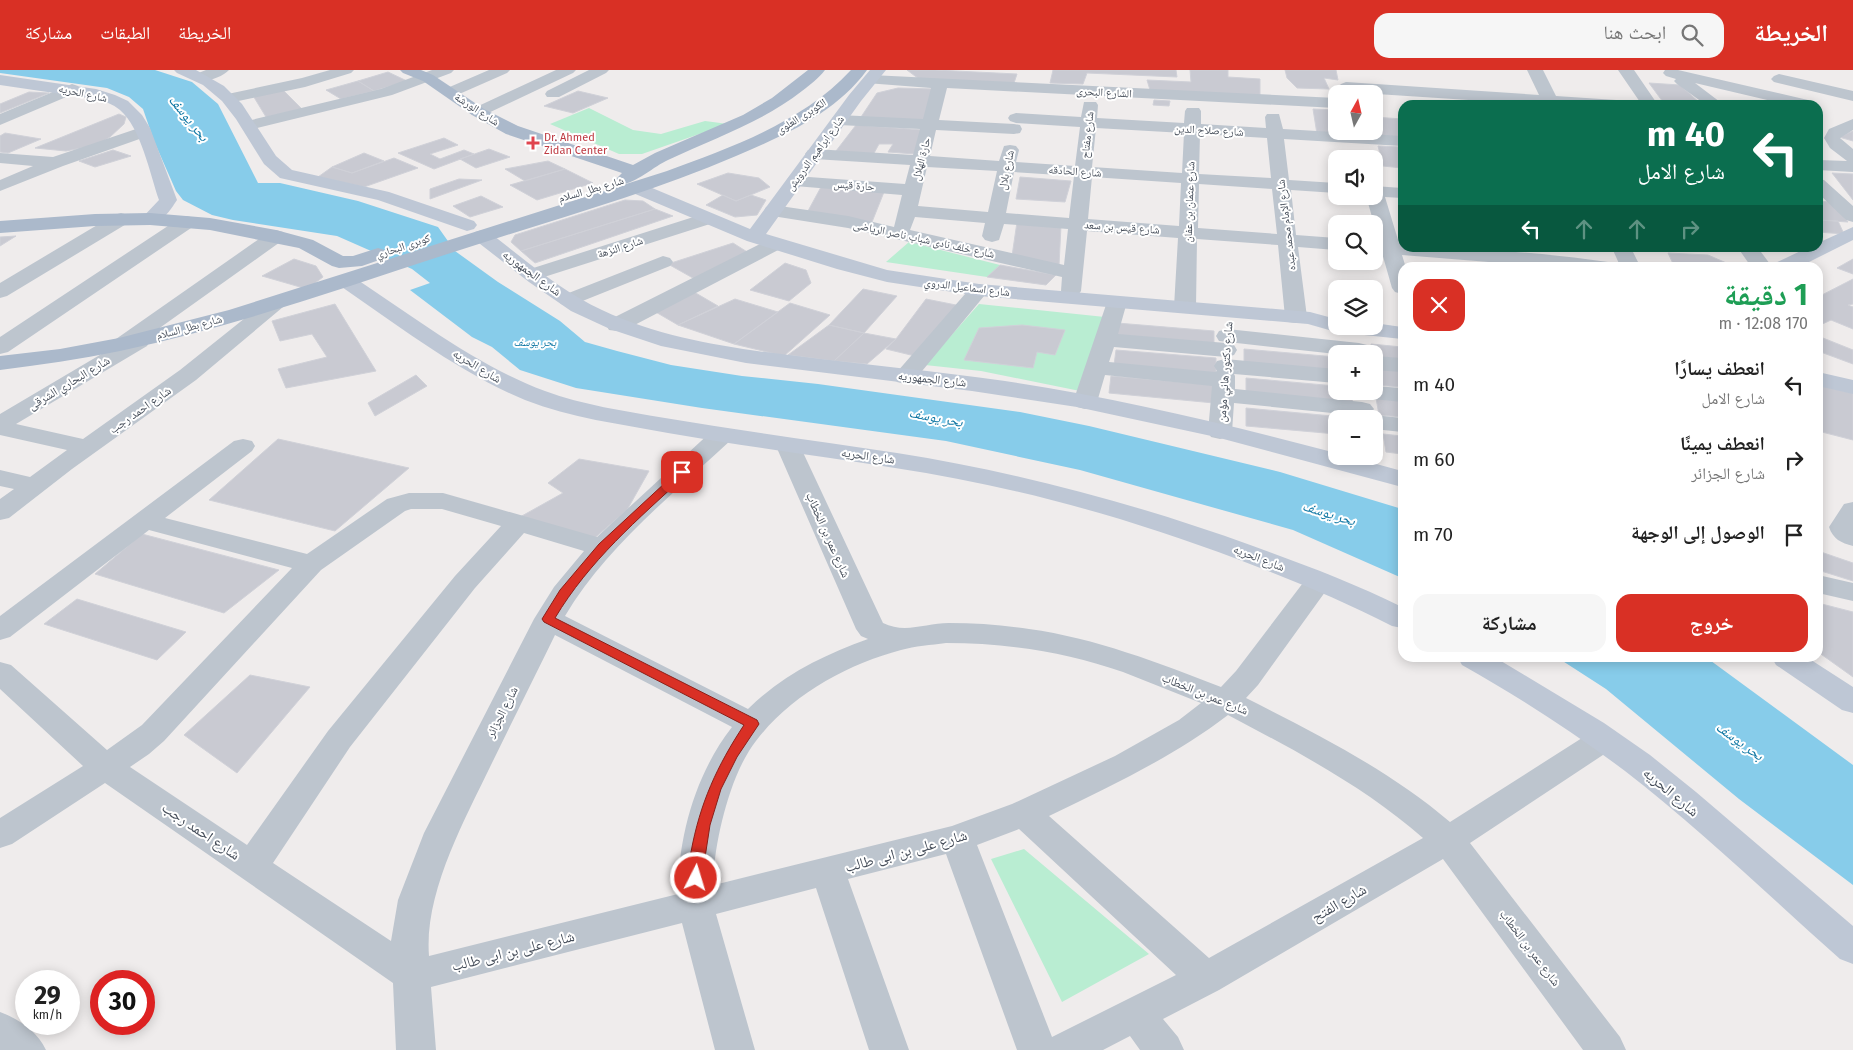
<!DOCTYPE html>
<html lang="ar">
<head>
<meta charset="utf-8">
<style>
	body { margin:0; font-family:"Fira Sans","Noto Naskh Arabic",sans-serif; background:#f6f6f6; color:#222; direction:rtl; height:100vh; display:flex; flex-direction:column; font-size:19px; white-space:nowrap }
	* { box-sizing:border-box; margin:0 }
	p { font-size:16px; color:#767676 }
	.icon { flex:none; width:28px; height:28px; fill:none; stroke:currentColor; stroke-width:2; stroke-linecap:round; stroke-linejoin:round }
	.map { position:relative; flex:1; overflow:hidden; direction:ltr }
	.panel { position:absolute; left:1398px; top:192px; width:425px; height:400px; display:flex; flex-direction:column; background:#fff; border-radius:15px; box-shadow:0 2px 12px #0003; direction:rtl }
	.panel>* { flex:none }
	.top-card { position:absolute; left:1398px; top:30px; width:425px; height:152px; border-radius:15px; box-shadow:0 2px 12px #0003; direction:rtl; background:#0b6e4f; color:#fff; overflow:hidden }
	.needle { width:32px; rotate:8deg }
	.tools { position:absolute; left:1328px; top:15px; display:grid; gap:10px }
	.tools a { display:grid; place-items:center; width:55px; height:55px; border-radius:10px; background:#fff; box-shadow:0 2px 12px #0003; font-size:25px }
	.speed { position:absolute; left:15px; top:900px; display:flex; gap:10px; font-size:25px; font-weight:700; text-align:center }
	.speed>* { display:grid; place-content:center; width:65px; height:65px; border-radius:50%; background:#fff; box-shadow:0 2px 12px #0003; line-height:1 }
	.speed small { font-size:12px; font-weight:400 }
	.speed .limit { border:8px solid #d22; background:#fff; color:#111 }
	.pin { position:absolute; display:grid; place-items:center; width:42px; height:42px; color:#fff; margin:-21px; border-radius:10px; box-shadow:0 2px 8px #0006 }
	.me { position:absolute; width:55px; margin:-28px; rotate:5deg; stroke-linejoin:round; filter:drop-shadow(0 0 4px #0008) }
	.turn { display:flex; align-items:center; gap:18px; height:105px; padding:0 15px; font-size:22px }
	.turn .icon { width:65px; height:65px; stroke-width:2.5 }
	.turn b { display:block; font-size:35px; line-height:42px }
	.lanes { display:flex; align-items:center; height:48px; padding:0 15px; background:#0003; justify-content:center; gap:25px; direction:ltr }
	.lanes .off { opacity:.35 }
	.round { display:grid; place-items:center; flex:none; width:52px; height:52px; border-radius:15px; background:#f6f6f6 }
	.overview { display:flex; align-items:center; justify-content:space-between; height:85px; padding:0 15px }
	h1 { font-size:30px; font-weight:700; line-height:38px; color:#1e9e55 }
	.primary-button { display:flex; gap:10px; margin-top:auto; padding:10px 15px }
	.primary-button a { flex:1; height:58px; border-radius:15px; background:#d93025; color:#fff; font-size:20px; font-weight:700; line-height:58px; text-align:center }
	.primary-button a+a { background:#f6f6f6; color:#222 }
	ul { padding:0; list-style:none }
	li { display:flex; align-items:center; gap:15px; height:75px; padding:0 15px }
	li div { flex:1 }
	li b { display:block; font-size:19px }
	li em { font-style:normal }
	header { display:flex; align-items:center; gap:30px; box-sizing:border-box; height:70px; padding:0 25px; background:#d93025; color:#fff }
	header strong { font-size:24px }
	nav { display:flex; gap:28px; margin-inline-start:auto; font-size:18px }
	.search { width:350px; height:45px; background:#f6f6f6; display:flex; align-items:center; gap:12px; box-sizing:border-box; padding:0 18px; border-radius:15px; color:#767676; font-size:19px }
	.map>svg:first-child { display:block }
</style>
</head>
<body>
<header>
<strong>الخريطة</strong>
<div class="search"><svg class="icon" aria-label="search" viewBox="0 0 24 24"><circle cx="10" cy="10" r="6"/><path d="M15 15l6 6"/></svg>ابحث هنا</div>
<nav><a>الخريطة</a><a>الطبقات</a><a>مشاركة</a></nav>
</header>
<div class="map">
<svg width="1853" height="980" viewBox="0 0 1853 980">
	<rect width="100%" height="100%" fill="#efecec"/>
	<path fill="#b9edd2" d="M589,38L633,60L661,64L705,51L728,54L642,84H619L550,54Z
		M909,172L1000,195L987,207L886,192Z
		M979,234L1105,247L1080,321L981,301L925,295Z
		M1024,779L1149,884L1062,932L991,789Z"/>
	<path fill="#87ccea" d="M0,0H155L192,12L218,34L258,113H280L358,131L438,157L455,181L498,212L560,251L585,272L617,281L671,295L742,306L818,314L1020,342L1089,356L1280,402L1402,439V508L1293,460L1080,400L946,371L702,338L576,318L520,300L492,277L472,267L410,220L430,213L412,199L337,166L233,150L212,145L183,130L176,121L154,71L143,39L129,27L107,18L0,3Z
		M1558,588H1707L1853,695V815L1739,729L1606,619Z"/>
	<path fill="#c9cad2" stroke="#d0d1d8" d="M907,0H935L1017,4L1014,13L919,9Z
		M1053,0H1176L1177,7L1087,3L1083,14L1050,13Z
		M1190,0H1228V7L1260,9V26L1150,20L1147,10L1191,12Z
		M1285,0H1336L1338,10L1324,8L1329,19L1297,18L1287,8Z
		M388,2L407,11L374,21L358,11Z
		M358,11L374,21L341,29L326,20Z
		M1649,13L1680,15L1701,34L1663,32Z
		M898,18L935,19L923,54L859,50L877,23Z
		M282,19L302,39L266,47L252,24Z
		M578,21L608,28L573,43L544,36Z
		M29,22L49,23L0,43V34Z
		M1154,30L1170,31L1169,36L1153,35Z
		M1313,39L1336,40V61H1352L1353,66L1317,64Z
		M119,44L126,47L124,54L110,67L97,75L66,81L35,78Z
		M1374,47L1402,49V70L1377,68L1374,57Z
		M856,55L923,60L915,84L888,82L893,74H879L873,85L836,81Z
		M1853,61V71L1839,67Z
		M5,63L41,69L8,83L0,82V66Z
		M444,68L458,75L430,84L440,89L464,80L474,84L434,99L398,83Z
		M1378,76L1402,77V98L1383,96Z
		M489,79L510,87L476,98L460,89Z
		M113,80L131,86L95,97L79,91Z
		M364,83L384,91L352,103L332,97Z
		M394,88L418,98L364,117L318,107L332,97L352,103Z
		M548,91L565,99L525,111L505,99Z
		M565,99L593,113L537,130L510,115Z
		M728,103L759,108L770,117L736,131L697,114Z
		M1832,103L1853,104V130Z
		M1020,107L1071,111L1065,132L1016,129Z
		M459,109L482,110L430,129V119Z
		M821,117L884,122L872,152L808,141Z
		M723,125L736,131L751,125L766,130L757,145L735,147L706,135Z
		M481,126L503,137L470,147L453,136Z
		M625,130L643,131L655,139L521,181L511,172L515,165Z
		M1818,131L1831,132L1848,152L1818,150Z
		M655,139L673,146L535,193L521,181Z
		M1818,150L1838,151L1844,164L1818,162Z
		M1017,152L1061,156L1059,196L1012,186Z
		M16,166L0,176V167Z
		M733,173L752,185L700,212L668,194Z
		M1668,183L1708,185L1738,198H1675Z
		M294,189L316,196L323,207L307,219L262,206Z
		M1853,189V204L1837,198Z
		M785,193L806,200L811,213L789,231L750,220Z
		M1000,195L1056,205L1046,215L987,207Z
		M1853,209V234L1848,235L1853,237V259L1831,250L1818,256V227Z
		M863,219L897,226L864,263L829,255Z
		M694,222L718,236L678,255L654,241Z
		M735,229L778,242L734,274L678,255Z
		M926,229L961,236L915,286L886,279L896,269Z
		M790,233L830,245L784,286L734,274Z
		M335,234L376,301L286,318L278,299L327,287L312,264L280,271L272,251Z
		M1117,253L1214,261V277L1115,268Z
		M829,255L864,263L834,291L788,285Z
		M1022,255L1065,260L1055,285L1037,282L1033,298L964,290L979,258Z
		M864,263L896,269L867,294L834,291Z
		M1818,266L1853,280V294L1818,281Z
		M1371,274L1402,277V292L1374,290Z
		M1244,279L1336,287V303L1244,295Z
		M1116,280L1216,288V305L1114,295Z
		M1374,299L1402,301V317L1375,315Z
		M416,305L427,316L375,346L368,333Z
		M1111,306L1214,315V333L1109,323Z
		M1246,308L1336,316V321H1351L1353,335L1246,324Z
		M1818,315L1853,323V370L1818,361Z
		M1376,328L1402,330V347L1379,345Z
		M1246,338L1354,348L1355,349H1336V364L1246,356Z
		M1383,364L1402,366V384L1386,382Z
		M278,369L409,398L335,461L209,430Z
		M579,389L649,401L627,440L591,471L520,447L563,423L548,413Z
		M142,464L279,500L224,543L95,504Z
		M1818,481L1853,493V511L1818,500Z
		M77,529L186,562L157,590L44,554Z
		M1818,533L1853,542V607L1818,582Z
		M250,605L310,617L237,703L184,665Z"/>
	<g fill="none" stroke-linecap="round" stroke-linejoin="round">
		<path fill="#bdc5ce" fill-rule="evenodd" d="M206,0H229C223,7 205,13 196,10L193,7L196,4Z
			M330,0H354L351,3L305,17L229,33L223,31L221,28L223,25L302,8Z
			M432,0H454L451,3L392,25L249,60L243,58L241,55L243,52L381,19Z
			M489,0H510L507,3L457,25H445L443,22L445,19Z
			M556,0H576L573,3L484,45H472L470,42L472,39Z
			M589,0H609L606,3L559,27H547L545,24L547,21Z
			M1527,0H1543L1556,26L1616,30L1622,32L1624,35H1544L1346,22L1341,20L1338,17L1341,14L1346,12L1539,25Z
			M1618,0H1634L1658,35H1642Z
			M1665,0H1678L1808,30L1814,32L1816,35H1788L1695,13L1724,35H1706L1677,14L1674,11L1676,9L1666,6L1663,3Z
			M1779,4L1853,21V31L1774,12L1771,9L1774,6Z
			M871,5L1336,28V38L947,18L939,50L1014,54L1020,55L1022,59L1020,63L1014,64L936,60L930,86L999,91L1004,76L1010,75L1016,76L1019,80L1016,92L1075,96L1080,57L1016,53L1010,51L1008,48L1010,45L1016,43L1081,47L1084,32H1096L1098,35L1097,48L1184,53L1185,41L1187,38H1199L1201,41V54L1266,58L1265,47L1267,44H1279L1283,59L1402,66V76L1284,69L1289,110L1336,113V123L1291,120L1296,165L1336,168V180L1298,177L1307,247L1304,252L1296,253L1288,252L1285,247L1278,175L1197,169L1196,237L1192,241L1185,243L1178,241L1174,237L1178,168L1087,161L1081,221L1078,225L1071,227L1064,225L1061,221L1062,207L848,158L766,145L764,141L766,137L773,135L848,146L894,157L902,125L795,116L789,115L786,111L789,107L795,106L905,114L910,95L814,89L808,88L805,84L808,80L814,79L913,85L920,59L839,55L833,53L831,50L833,47L839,45L923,49L931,18L866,13L863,10L866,7ZM1096,58L1184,63L1182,103L1092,97ZM1200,64L1267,68L1271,108L1199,104ZM927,97L997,101L988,142L918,136ZM1014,102L1074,106L1069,148L1006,143ZM1092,107L1181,113L1179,156L1088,149ZM1199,114L1272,119L1277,164L1198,158ZM915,147L985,153L982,166L985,170L992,172L999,170L1004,154L1068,159L1064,195L910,160Z
			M72,14L78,16L80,19L78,22L0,55V44Z
			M1853,49V60L1840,68L1853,79V102L1818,100V90L1847,91L1830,78L1824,68L1829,59Z
			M142,57L148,58L150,62L148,66L63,96L0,121V110L33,96L0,93V83L53,87Z
			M1818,109L1824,110L1853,136V152L1846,150L1818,123Z
			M1374,116L1402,118V128L1385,127L1399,173H1402V178C1472,178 1539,182 1608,192L1615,194L1618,198H1562L1402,185L1406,198H1402V224L1395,222L1392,218L1382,183H1374V171H1379L1366,126H1374Z
			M121,143L128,145L130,149L128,153L7,226L0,228V213L114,145Z
			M706,143L713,145L715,149L713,153L541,208L534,210L527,208L524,204L527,200Z
			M187,146L194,148L196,152L194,156L8,282L0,284V267L180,148Z
			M276,160L283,162L286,166L283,170L147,267L150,271L147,276L16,354L83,369L180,300L269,229L276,227L283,229L286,233L283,237L196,310L72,399L9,448L0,450V429L14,419L0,416V400L30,407L67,380L0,365V344L115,276L113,274L116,269L269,162Z
			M775,168L782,170L785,174L782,178L625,260L617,261L609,260L606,255L609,250L768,170Z
			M1612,178H1631L1641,198H1621Z
			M1738,178H1758L1773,198H1752Z
			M663,186L670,188L673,192L670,196L575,234L568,236L561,234L558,230L561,226Z
			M979,214L986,216L989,220L913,312L905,314L897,312L894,307L897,302L972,216Z
			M1117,226L1124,228L1127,232L1118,264L1226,273L1234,275L1237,280L1234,285L1226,287L1114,277L1109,292L1215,302L1217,301L1214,296L1217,291L1225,289L1336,299V313L1234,304L1235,306V319L1362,332L1370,334L1374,339L1370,344L1362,346L1234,333L1232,362L1229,367L1220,369L1211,367L1208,362L1212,316L1105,305L1097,332L1093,337L1085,339L1077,337L1073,332L1107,232L1110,228Z
			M1227,259L1359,273L1367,275L1370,280L1368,284H1336L1219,271L1216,266L1219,261Z
			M1374,286L1402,288V302L1374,300Z
			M1374,316L1402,318V332L1354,327L1350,322L1374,321Z
			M1374,345L1402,348V362L1374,359V349H1364Z
			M722,358L731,360L734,365L731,370C673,424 605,478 565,546L748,639C782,605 824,585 868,569L861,566L856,559L776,376L779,371L788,369L797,371L800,376L883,553C905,564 926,553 949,553C976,553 1002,555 1029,559C1095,568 1159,593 1221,617L1236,601L1309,505L1319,502L1329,505L1333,511L1258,615L1246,628C1317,664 1389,700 1450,752L1593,661L1604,658L1615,661L1620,669L1615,677L1470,773L1620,967L1626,980H1583L1443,789L1219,920L1163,949L1178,967L1184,980H1140L1130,966L1103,980H1017L946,784L848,809L909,980H869L816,818L716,844L755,980H715L682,853L431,917L436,980H396L393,913L105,713L12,774L0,778V748L83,696L0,619V592L11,595L107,680L142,655L292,498L149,460L10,567L0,570V546L234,371L243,369L252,371L255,376L252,381L165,448L307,484L387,429L409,423H443L597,467L713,360ZM411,439H442L501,456L455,506L328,661L247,775L130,697L149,684L164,671L321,500L405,441ZM524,463L584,481L554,517L534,549L424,763L398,830L391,871L273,793L350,677L475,518ZM555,565L732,657C696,703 678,766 678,824L429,886C424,823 464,751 491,695C512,652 534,608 555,565ZM946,573C1006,573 1066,582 1123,602C1149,612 1175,623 1201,633L1179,650L1115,686L1012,734L952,756L714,815C713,794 717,772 722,751C728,727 736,702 749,681C782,630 844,595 901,580C915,576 931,575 946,573ZM1228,645C1296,681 1365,717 1423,768L1209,888L1049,746C1111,716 1173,687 1228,645ZM1019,759L1176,905L1052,967L977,775Z
			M1853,432V476C1841,473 1833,469 1829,457L1844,434Z
			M1818,505L1853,513V531L1818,523Z
			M0,942C19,949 37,961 46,980H0Z"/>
		<path fill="#bec7d5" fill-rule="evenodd" d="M174,0H196L224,16L242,34L276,86L292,100L389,122L474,151L477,155L474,159L467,161L378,130L280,108L264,94L236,49L222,31L203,15L177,3Z
			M870,0H886L861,31L766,164L887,200L979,214L1310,242L1336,249V256H1374V253L1402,257V269L1336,262L1308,254L979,226L887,212L837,199L747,171L633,123L630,119L633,115L639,114L645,115L750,159L849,25Z
			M0,5L96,19L115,25L128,31L142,45L150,58L177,130C169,142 160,157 143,153L141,149L159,130C150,104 141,58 120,40C113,34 104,31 95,29L0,15Z
			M1853,157V170L1797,198H1770L1773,194L1807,178H1818V173Z
			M482,160L489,162C525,190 561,221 602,240C664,269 730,278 797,286C866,295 936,301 1005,311C1117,328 1227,354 1336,383V386H1347L1402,401V417L1216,367L1077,337L972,321L746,293L661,276L610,259L571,241L529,212L475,170L472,166L475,162Z
			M346,205L353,207C415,247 475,295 545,321C583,335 624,341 665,348C742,361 819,371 897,383C1018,402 1137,434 1253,476C1303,494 1354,513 1402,537V558L1392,556C1342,530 1290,509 1237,489C1126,447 1013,416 895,398C819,386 743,376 668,363C620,354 571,348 525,330C458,302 399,256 339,215L336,211L339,207Z
			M1818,302L1853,310V324L1818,316Z
			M1458,588H1496L1604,653L1650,685L1696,722L1853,856V894L1840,889C1769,826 1700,759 1625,701C1573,662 1519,627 1462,595Z
			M1772,588H1808L1853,617V643L1842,640L1776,595Z"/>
		<path fill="#abb9cb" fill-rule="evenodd" d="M400,0H421L433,5L484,39L518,56L633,95L655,83L743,45L772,28L808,0H825C819,8 810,15 802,21C761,53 714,68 668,90C654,96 632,117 618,114L615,110L622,103L506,64L472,45L423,11L403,3Z
			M851,0H867C836,43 783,66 736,86C655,121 569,145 485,172C364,210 244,255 120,281C80,289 40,295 0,300V286L60,279L119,268L229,240L667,101C732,77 803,52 851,0Z
			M150,143L210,148L276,160L313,170L343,186H353L378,178L385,180L388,184L385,188L362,196L339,198L332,196L299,178L210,160L150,155L95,156L0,163V151L95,144Z"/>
	</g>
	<path fill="#d93025" stroke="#8d1f18" d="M682,399L686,400L688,402L686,405C638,449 589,491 555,548L757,650L759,654L737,687L721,719L710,755L704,794L703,808L701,812L696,814L691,812C686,803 689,791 691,782C700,733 717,696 744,655L544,552L542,549L560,520L599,474L679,400Z"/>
	<path fill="#e0444e" stroke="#fff" stroke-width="2" d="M530.5 65.5h5v5h5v5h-5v5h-5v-5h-5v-5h5z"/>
	<g text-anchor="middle" stroke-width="4" stroke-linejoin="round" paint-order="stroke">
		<g font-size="11" fill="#454d59" stroke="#fff">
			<text transform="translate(1104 22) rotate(3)" y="4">الشارع البحرى</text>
			<text transform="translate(83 23) rotate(12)" y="4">شارع الحريه</text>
			<text transform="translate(477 39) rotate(33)" y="4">شارع الورشة</text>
			<text transform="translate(801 46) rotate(-32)" y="4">الكوبرى العلوى</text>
			<text transform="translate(1209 60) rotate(3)" y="4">شارع صلاح الدين</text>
			<text transform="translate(1087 65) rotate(-84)" y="4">شارع مفتاح</text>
			<text transform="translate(815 83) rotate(-54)" y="4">شارع ابراهيم الدرويش</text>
			<text transform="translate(921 89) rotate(-75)" y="4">حارة الهلال</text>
			<text transform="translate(1006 100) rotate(-78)" y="4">شارع بلال</text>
			<text transform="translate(1075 101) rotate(4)" y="4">شارع الحادقه</text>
			<text transform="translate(854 115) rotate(4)" y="4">حارة قيس</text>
			<text transform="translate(591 119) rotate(-16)" y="4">شارع بطل السلام</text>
			<text transform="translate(1189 132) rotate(-88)" y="4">شارع عثمان بن عفان</text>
			<text transform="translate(1286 155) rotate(-97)" y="4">شارع الإمام محمد عبده</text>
			<text transform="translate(1122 157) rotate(4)" y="4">شارع قيس بن سعد</text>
			<text transform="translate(924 169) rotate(12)" y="4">شارع خلف نادى شباب ناصر الرياضى</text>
			<text transform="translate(403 176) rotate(-18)" y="4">كوبرى البحاري</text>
			<text transform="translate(620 177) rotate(-18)" y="4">شارع النزهة</text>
			<text transform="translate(967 217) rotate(7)" y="4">شارع اسماعيل الدروي</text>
			<text transform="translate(189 257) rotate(-15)" y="4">شارع بطل السلام</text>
		</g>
		<g font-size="11" fill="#be3a42" stroke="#fff" text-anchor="start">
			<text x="544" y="71">Dr. Ahmed<tspan x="544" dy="13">Zidan Center</tspan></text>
		</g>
		<g font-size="11" font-style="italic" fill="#0e76a3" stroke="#fff">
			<text x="535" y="276">بحر يوسف</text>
		</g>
		<g font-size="12" fill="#454d59" stroke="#fff">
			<text transform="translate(532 203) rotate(36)" y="4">شارع الجمهوريه</text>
			<text transform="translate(477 296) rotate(31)" y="4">شارع الحريه</text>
			<text transform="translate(1225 302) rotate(-86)" y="4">شارع دكتور هاني مؤمن</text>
			<text transform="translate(932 309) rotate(6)" y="4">شارع الجمهوريه</text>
			<text transform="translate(69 313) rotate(-31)" y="4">شارع البحاري الشرقى</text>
			<text transform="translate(140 340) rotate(-35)" y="4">شارع احمد رجب</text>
			<text transform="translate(868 386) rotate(8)" y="4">شارع الحريه</text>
			<text transform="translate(828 465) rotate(66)" y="4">شارع عمر بن الخطاب</text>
			<text transform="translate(1259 488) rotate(21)" y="4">شارع الحريه</text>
			<text transform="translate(1205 624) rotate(22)" y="4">شارع عمر بن الخطاب</text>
			<text transform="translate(502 642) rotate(-63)" y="4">شارع الجزائر</text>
			<text transform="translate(1530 878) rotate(53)" y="4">شارع عمر بن الخطاب</text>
		</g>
		<g font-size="14" font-style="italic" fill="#0e76a3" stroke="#fff">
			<text transform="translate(189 48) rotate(51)" y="5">بحر يوسف</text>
			<text transform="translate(936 347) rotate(11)" y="5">بحر يوسف</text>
			<text transform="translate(1329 443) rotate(17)" y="5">بحر يوسف</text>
			<text transform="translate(1740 671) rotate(36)" y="5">بحر يوسف</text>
		</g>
		<g font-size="15" fill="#454d59" stroke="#fff">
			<text transform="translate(1671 722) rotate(40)" y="5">شارع الحريه</text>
			<text transform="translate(201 761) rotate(34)" y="5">شارع احمد رجب</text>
			<text transform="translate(906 781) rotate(-15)" y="5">شارع على بن ابى طالب</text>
			<text transform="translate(1339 833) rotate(-30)" y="5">شارع الفتح</text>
			<text transform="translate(513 881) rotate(-14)" y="5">شارع على بن ابى طالب</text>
		</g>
	</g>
</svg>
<div class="tools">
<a><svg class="needle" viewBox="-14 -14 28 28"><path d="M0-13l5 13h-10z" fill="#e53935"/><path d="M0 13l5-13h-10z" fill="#767676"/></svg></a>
<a><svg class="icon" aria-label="sound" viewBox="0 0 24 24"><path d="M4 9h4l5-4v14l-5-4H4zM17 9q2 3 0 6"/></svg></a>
<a><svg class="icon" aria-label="search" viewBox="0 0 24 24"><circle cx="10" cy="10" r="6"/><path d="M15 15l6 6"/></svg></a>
<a><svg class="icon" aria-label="layers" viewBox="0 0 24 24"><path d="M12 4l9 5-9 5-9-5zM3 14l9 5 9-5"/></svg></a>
<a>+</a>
<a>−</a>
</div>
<div class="speed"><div>29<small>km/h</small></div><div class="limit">30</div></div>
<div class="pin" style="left:682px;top:402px;background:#d93025"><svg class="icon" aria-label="arrive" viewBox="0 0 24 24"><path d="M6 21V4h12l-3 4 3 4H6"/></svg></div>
<svg class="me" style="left:696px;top:808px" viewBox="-20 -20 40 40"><circle r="17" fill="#d93025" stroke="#fff" stroke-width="3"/><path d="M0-11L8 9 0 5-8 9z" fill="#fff"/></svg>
<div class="top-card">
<div class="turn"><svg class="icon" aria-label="left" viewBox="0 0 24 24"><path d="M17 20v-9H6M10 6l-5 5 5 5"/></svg><div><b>40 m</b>شارع الامل</div></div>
<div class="lanes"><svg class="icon" aria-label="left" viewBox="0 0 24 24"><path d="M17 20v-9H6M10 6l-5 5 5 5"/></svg><svg class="icon off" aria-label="ahead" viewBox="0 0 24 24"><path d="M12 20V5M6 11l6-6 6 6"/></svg><svg class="icon off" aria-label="ahead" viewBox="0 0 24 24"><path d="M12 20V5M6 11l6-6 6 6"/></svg><svg class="icon off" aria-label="right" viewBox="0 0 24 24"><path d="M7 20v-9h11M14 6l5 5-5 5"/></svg></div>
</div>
<section class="panel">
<div class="overview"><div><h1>1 دقيقة</h1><p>170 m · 12:08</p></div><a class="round" style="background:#d93025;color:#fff"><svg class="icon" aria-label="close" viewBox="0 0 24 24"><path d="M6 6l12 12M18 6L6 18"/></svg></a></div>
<ul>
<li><svg class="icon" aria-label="left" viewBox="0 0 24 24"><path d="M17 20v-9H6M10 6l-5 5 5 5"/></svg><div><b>انعطف يسارًا</b><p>شارع الامل</p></div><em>40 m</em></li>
<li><svg class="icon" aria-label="right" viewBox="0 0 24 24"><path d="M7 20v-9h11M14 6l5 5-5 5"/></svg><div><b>انعطف يمينًا</b><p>شارع الجزائر</p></div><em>60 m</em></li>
<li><svg class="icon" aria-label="arrive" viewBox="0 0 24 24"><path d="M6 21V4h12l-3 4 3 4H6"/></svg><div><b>الوصول إلى الوجهة</b></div><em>70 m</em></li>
</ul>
<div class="primary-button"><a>خروج</a><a>مشاركة</a></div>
</section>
</div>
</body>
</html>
